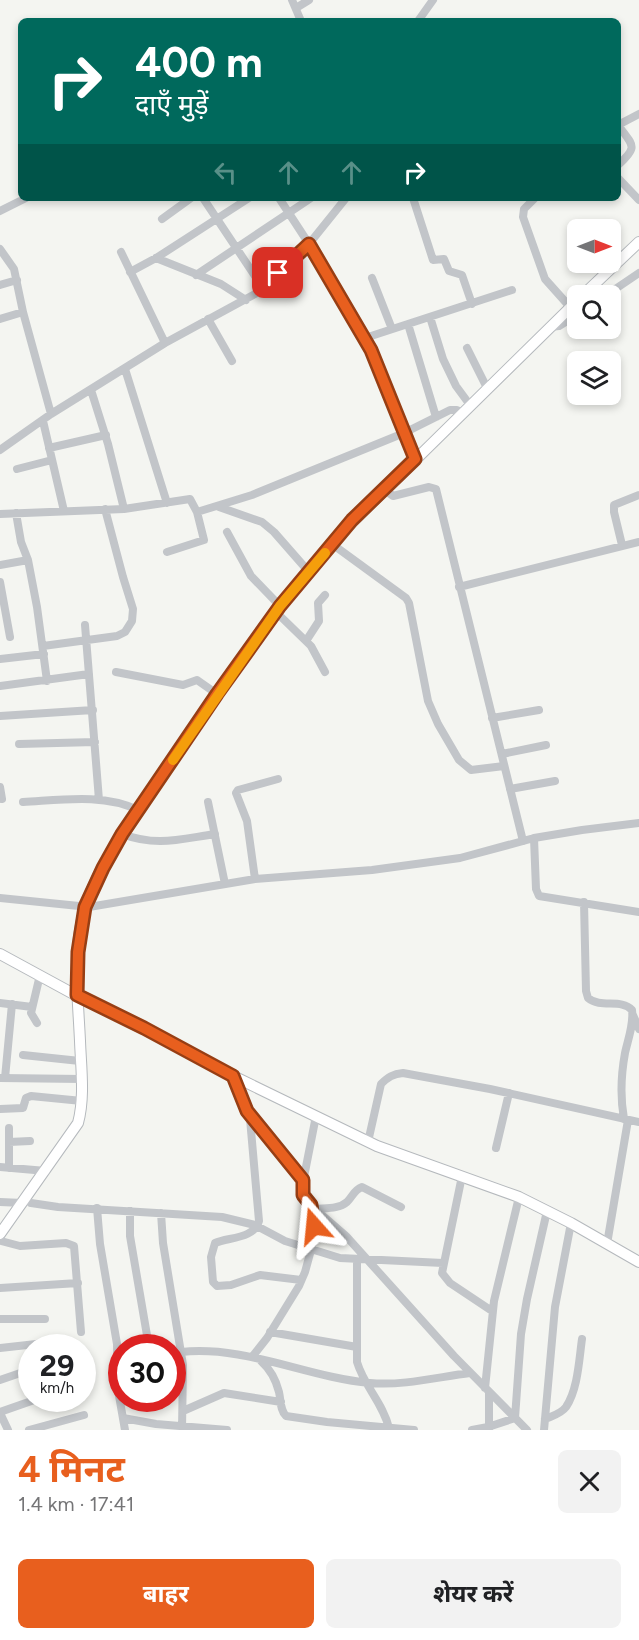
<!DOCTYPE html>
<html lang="hi">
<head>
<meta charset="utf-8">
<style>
	body { margin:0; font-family:Figtree,"Noto Sans Devanagari",sans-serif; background:#f2f2f2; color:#202124; height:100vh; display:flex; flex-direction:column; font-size:22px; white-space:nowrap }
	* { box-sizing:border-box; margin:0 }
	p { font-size:20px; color:#757577 }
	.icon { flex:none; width:33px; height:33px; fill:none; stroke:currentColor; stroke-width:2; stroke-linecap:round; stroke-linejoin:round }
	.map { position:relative; height:1430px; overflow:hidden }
	.panel { display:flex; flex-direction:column; background:#fff; flex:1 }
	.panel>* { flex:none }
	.top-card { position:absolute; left:18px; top:18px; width:603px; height:183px; border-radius:9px; box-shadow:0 3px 9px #0003; background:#00695c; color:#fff; overflow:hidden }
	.needle { width:39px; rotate:90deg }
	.controls { position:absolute; left:567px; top:219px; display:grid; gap:12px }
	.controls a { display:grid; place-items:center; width:54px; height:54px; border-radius:9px; background:#fff; box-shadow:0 3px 9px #0003; font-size:30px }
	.speed { position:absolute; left:18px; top:1334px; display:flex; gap:12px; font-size:30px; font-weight:700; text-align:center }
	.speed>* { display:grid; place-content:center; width:78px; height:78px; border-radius:50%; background:#fff; box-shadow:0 3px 9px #0003; line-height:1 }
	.speed small { font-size:15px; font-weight:400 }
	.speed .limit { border:9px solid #d22; background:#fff; color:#111 }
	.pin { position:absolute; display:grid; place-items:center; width:51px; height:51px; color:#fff; margin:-26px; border-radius:12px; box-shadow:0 3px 9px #0006 }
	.me { position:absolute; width:66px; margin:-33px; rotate:342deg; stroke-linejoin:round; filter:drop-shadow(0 0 4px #0008) }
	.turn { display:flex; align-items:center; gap:21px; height:126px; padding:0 18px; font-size:27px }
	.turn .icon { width:78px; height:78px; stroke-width:2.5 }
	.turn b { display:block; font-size:42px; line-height:51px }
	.lanes { display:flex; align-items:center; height:57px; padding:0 18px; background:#0003; justify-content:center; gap:30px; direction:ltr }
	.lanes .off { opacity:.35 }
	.round { display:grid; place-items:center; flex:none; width:63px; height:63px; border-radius:9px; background:#f2f2f2 }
	.overview { display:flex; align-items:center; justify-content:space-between; height:102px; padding:0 18px }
	h1 { font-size:36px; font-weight:700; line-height:45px; color:#e85f1e }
	.primary-button { display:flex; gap:12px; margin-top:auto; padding:12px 18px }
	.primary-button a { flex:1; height:69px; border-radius:9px; background:#e85f1e; color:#fff; font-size:24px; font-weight:700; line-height:69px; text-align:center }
	.primary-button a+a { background:#f2f2f2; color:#202124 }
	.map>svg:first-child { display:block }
</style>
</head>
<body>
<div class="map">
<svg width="639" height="1430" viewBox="0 0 639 1430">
	<rect width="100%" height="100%" fill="#f4f5f1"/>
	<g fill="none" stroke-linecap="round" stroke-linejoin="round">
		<defs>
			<path id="major" d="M582,296L639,242
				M0,954L81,998L144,1028L233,1076L377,1146L519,1197L571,1223L639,1262
				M0,1234L78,1123C85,1097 81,1068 80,1041C78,997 72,951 85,908C93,882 108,857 122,834L217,694L280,606L344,530L578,300"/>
		</defs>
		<use href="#major" stroke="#b5b9bd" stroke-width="12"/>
		<path stroke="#c2c5c9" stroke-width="8" d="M292,0L301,21
			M296,8L309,0
			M418,21L433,0
			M618,125C633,146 639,146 618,165
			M618,125L639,114
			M618,178L639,200
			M203,198L263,288
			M279,198L309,244L371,350L415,459
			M413,198L433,260L444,259L449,271L462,275L472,304
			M535,198L524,209L523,217L545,279L570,307
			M0,211L26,198
			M162,219L191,198
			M0,249L14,269L23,312L51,414
			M121,252L165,343
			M156,258L221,284L246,300
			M130,272L156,258L249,198
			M196,275L311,198
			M372,278L392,329
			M0,285L17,280
			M605,296L639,273
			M430,317L443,359L456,386L470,405
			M0,319L23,312
			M208,319L232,361
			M408,324L436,417
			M550,327L559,326L578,314
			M365,338L512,290
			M467,348L487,388
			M125,369L167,503
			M91,390L108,444L124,509
			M43,421L64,511
			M49,448L106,435
			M0,450L51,414L165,343L255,294L309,244L346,198
			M17,469L52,460
			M383,489L393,496L429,487L436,489L523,841
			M219,507L262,522L274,532L309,572
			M197,512L252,495L404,433L450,410H457L463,413
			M16,513L21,542L28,560L37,607L47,681
			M0,514L124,509L190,499L197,512L204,540L167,552
			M227,532L251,576L280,606
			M332,544L406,598L409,603L428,701L438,724L459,760L471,770L504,766
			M622,545L614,512V505L639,495
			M0,565L28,560
			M0,582L10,637
			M459,587L639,542
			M276,612L311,646L325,672
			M85,625L99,800
			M306,641L319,621L318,603L325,595
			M43,646L117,636L125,632L132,621L133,609L123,577L105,509
			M0,659L44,654
			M116,672L183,685L197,680L217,694
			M0,686L89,674
			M0,716L93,710
			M492,718L539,710
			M19,744L95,742
			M502,754L546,745
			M0,787L2,799
			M510,789L555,781
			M23,802C60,800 104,793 138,810
			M208,802L225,884
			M122,834C157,847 180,839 215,834
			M534,838L536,889L539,896L639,912
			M255,879L247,821L236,793L238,790L278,779
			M0,898L89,907L255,879L372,870L460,858L534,838L582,830L639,823
			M584,902L586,991L588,998C601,1009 621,998 632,1010C634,1024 628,1039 625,1053C621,1075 620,1097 624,1119
			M0,1003L32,1007
			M633,1015L639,1029
			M37,1023L31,1013L40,975
			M23,1055L80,1061
			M233,1076L250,1119L259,1221C254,1239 229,1237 215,1243L211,1257L213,1282L217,1286L231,1285L260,1275L301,1280
			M0,1078L82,1079
			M5,1078L12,1004
			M0,1109L23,1108L26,1098L31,1096L82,1101
			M249,1113L303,1180
			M316,1116L302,1187L303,1195L307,1202L346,1236L454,1356L527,1430
			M9,1142L30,1141
			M368,1142L381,1084C388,1077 393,1074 403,1073L490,1089L639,1122
			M496,1148L509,1093
			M0,1167L46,1171
			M9,1168V1128
			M462,1176L442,1273L450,1283L492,1311
			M0,1202L23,1203
			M31,1203L58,1207L222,1217L255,1225L285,1241L340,1258L443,1263
			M97,1208L100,1244L117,1344L118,1390L125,1430
			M316,1209C326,1208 339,1209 347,1202C353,1196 354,1190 362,1187L401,1207
			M130,1211V1236L149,1347
			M161,1213L163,1243L183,1365L182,1430
			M1,1241L20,1246L66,1243L74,1246L81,1332
			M607,1244L628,1120
			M357,1260V1362C364,1386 383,1403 389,1428
			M0,1288L78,1283
			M0,1319H45
			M270,1332L357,1347
			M0,1348L54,1342
			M181,1352C245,1345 306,1377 370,1383C403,1386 438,1377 470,1373
			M252,1357L267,1338L299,1286L305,1272L314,1239L311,1205
			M261,1361C271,1370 276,1380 279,1392C281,1401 280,1410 286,1416L327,1422L414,1430
			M0,1380L32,1369
			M485,1388L494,1301L519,1197
			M183,1411L224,1393L281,1402
			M0,1412L40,1398
			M0,1413L8,1430
			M123,1418L156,1424L227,1430
			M545,1419C552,1416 561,1414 566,1407C578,1389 579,1360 582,1339
			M29,1430L84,1415
			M472,1430L488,1427L515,1418L521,1334L527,1299L547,1211
			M489,1430V1392
			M544,1430L555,1307L571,1223"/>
		<use href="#major" stroke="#fff" stroke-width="10"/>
	</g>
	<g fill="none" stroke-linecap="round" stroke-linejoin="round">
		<defs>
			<path id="route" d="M278,273L309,244L371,350L415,459L352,520L280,606L217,694L122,834L103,868L85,907L78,952L77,995L144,1028L233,1076L247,1111L303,1180V1195L311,1205L314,1226"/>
		</defs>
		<use href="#route" stroke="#973e14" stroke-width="15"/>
		<use href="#route" stroke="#e85f1e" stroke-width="10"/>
		<path stroke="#f59e0b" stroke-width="10" d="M173,760L280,606L325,553"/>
	</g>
</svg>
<div class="controls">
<a><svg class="needle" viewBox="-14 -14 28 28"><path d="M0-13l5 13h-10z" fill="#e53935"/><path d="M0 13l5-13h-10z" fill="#757577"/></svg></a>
<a><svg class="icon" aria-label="search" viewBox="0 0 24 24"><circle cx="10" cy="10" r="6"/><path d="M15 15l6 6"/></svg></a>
<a><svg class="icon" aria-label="layers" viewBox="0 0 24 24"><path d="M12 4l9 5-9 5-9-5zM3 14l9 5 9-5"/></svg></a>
</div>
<div class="speed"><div>29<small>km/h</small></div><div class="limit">30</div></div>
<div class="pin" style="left:278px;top:273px;background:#d93025"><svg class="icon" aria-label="arrive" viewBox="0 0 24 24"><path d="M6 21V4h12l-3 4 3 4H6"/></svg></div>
<svg class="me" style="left:314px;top:1226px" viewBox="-20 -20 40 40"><path d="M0-17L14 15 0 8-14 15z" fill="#e85f1e" stroke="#fff" stroke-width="4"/></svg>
<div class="top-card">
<div class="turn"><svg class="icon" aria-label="right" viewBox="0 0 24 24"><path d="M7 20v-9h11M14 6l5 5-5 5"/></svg><div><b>400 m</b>दाएँ मुड़ें</div></div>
<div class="lanes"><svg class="icon off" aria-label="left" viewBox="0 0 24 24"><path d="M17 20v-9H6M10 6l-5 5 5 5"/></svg><svg class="icon off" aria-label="ahead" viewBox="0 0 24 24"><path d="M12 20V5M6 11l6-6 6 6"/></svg><svg class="icon off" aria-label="ahead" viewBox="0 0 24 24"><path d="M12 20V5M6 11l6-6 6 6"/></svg><svg class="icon" aria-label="right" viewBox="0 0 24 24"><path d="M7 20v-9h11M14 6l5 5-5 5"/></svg></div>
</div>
</div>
<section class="panel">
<div class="overview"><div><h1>4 मिनट</h1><p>1.4 km · 17:41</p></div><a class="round"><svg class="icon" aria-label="close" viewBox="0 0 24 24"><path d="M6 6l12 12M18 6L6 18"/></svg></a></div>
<div class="primary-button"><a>बाहर</a><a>शेयर करें</a></div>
</section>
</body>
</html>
